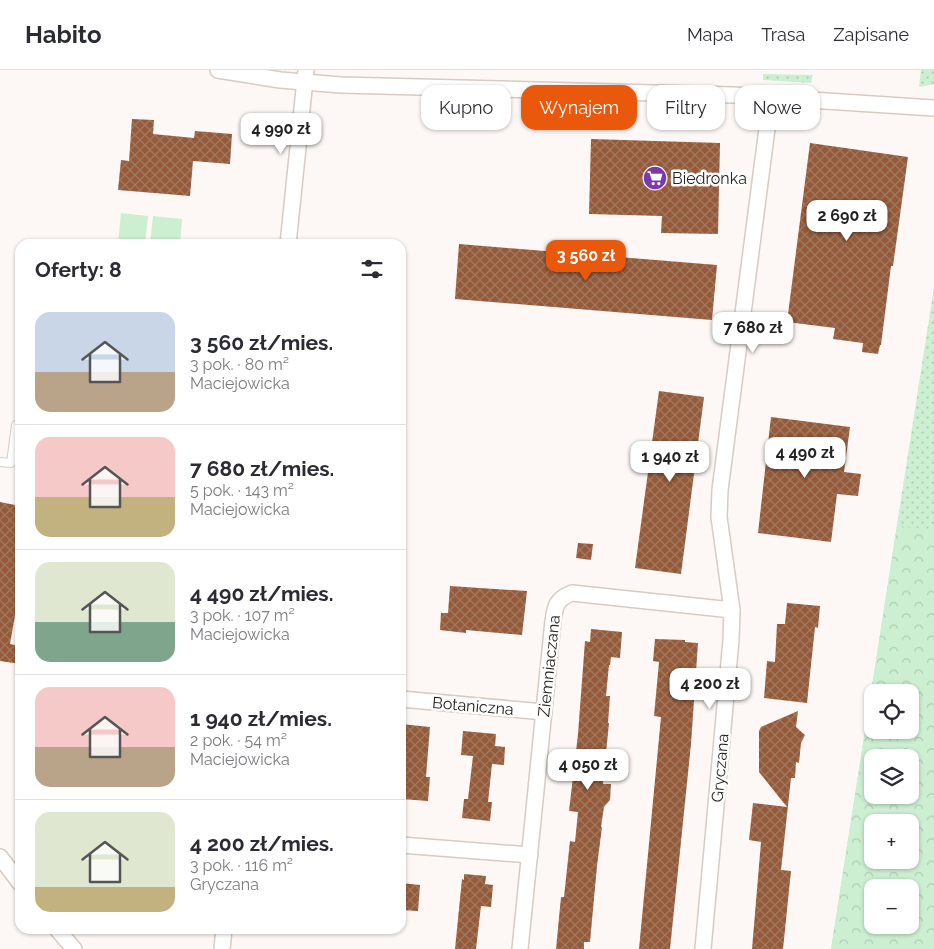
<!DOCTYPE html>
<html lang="pl">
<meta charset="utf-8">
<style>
body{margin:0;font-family:Raleway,sans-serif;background:#f2f2f3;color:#2b2b33;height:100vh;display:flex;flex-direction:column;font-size:19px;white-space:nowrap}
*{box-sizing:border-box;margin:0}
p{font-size:16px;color:#7c7c81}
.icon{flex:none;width:28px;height:28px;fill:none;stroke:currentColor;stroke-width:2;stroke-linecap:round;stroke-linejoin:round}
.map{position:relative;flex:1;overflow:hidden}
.sheet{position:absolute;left:15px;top:169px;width:391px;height:695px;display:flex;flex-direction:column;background:#fff;border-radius:15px;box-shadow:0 1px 4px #0004}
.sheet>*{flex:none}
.banner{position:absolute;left:421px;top:15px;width:438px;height:45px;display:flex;gap:10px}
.controls{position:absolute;left:864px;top:614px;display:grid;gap:10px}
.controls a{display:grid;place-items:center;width:55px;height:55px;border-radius:10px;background:#fff;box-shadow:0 1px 4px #0004;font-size:25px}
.price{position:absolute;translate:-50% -42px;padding:0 11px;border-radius:10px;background:#fff;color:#222;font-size:16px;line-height:32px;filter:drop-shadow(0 1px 2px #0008)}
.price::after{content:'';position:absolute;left:50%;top:30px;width:15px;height:11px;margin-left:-8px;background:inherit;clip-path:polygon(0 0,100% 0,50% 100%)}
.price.selected{background:#ea580c;color:#fff}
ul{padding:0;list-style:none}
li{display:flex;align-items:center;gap:15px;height:125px;padding:0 20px}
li+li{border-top:1px solid #e1e1e2}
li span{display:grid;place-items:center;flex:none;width:140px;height:100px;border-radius:15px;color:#555}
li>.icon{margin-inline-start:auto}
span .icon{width:60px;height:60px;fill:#fffc;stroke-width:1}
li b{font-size:21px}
h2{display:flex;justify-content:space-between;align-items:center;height:60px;padding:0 20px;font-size:21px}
.chip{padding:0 18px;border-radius:15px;background:#fff;box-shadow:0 1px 4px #0004;font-size:18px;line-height:45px}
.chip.selected{background:#ea580c;color:#fff}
header{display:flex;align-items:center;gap:30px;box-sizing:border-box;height:70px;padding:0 25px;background:#fff;border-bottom:1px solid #e1e1e2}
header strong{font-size:24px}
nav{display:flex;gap:28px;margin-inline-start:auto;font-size:18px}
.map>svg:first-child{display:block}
.grass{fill:url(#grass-dots);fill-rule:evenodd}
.forest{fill:url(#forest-crowns);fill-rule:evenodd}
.park{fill:#cbefd0}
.building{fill:url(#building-cross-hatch)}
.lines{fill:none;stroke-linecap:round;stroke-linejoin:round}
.lane-casing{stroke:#d7cbc3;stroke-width:10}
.street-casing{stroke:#d7cbc3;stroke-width:18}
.lane{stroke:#fff;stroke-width:8}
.street{stroke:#fff;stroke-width:15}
.labels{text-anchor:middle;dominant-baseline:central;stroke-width:5;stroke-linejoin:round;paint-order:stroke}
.poi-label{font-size:16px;fill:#27221f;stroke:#fff;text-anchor:start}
.street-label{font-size:16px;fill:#27221f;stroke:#fff}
</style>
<header>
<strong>Habito</strong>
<nav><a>Mapa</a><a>Trasa</a><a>Zapisane</a></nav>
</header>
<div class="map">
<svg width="934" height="879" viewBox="0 0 934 879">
<defs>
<pattern id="grass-dots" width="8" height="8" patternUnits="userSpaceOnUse" patternTransform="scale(1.25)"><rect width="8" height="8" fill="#cbefd0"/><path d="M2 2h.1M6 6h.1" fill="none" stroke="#aecdb2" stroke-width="1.8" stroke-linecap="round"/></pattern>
<pattern id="forest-crowns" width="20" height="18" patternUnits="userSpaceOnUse" patternTransform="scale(1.25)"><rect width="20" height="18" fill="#cbefd0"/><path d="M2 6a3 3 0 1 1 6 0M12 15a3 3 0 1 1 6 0" fill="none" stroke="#aecdb2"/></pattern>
<pattern id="building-cross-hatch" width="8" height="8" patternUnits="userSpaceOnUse" patternTransform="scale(1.25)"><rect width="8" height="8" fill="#955a39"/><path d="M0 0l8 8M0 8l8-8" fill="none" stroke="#a17860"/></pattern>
</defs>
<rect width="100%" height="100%" fill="#fdf8f5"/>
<!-- grass -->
<g class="grass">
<path d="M921,0H934V14L919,17Z"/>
<path d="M763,4L813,5L811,13L763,10Z"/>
<path d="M934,217V879H831ZM872,622H910V660H872ZM872,688H910V725H872ZM872,752H910V790H872ZM872,818H910V855H872Z"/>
</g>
<!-- forest -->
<path class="forest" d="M897,456L934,459V879H831ZM872,622H910V660H872ZM872,688H910V725H872ZM872,752H910V790H872ZM872,818H910V855H872Z"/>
<!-- park -->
<g class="park">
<path d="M121,143L148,146L145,174H118Z"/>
<path d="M153,146L182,149L180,174H150Z"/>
</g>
<!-- building -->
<g class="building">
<path d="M132,49L154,50L153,64L194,68L195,61L232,64L230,94L193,91L190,126L118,120L121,90L129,91Z"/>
<path d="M591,69L720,73L718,164L661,163L662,146L589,144Z"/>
<path d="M810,73L908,87L893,196H891L881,275H880L878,284L862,282L863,273L833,269L835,258L787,252Z"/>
<path d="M459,174L717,195L712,250L455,229Z"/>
<path d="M659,321L704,327L681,504L635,498Z"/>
<path d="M771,347L850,357L844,402L861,404L858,426L837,424L831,472L758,463Z"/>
<path d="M0,432L20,436V528H18L10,574L20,576V594L0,591Z"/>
<path d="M578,473L593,474L591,490L576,488Z"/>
<path d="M450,516L527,521L522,565L466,560V563L440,560L441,543H448Z"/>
<path d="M787,533L820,536L818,558L815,557L807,633L764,628L767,591L775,592L777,554H785Z"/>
<path d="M591,559L622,562L620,588L611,587L610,595H609L606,626H610L608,653H609L603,714H611L610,730L604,737L601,757H602L597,796L590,872H584V879H556L561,827H564L570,771L575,772L578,742L569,741L578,664L585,571L590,572Z"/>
<path d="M655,569L685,570V572L698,573L691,674L670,879H639L661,647L654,646L659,592L653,591Z"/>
<path d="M798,641L796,657L805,665L801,673L799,693L796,692L795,708H791L781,800L791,801L783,879H752L761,772L749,770L753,733L787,737L759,702V661L761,657Z"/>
<path d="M401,654L430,657L426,707H430L428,731L401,729Z"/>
<path d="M463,661L496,664L495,676L505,677L504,695L492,694L488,732H492L490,751L462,748L464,729H468L473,686L461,685Z"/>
<path d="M464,804L486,806L485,814L493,815L491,837L481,836L476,879H455L462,809L464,810Z"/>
<path d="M401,813L420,815L418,841L401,840Z"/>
</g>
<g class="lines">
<!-- lane casing -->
<g class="lane-casing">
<path id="lane" d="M0,392L11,393L16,355"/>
</g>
<!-- street casing -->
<g class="street-casing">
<g id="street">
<path d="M218,0L280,10L341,15L733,25L934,38"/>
<path d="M288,174L306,0"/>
<path d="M732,540L719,447L720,420L771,28"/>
<path d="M401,629L544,642"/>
<path d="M401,775L530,785"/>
<path d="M0,787L20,813"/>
<path d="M57,859L74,879"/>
<path d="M222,879L224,859"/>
<path d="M520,879L553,551C555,535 557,529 572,523L732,540L731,570L703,879"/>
</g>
</g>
<!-- lane -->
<use href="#lane" class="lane"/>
<!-- street -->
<use href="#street" class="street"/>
</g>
<!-- icons -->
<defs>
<g id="supermarket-disc" transform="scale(1.25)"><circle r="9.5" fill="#7d38ab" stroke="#fff"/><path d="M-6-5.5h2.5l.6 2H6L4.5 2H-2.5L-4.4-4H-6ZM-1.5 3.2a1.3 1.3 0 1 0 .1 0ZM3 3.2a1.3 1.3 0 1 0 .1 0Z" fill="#fff"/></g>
</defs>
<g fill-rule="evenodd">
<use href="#supermarket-disc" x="655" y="108"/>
</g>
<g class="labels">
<!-- poi labels -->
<g class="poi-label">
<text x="672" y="108">Biedronka</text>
</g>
<!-- street labels -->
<g class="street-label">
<text transform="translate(549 596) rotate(-84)">Ziemniaczana</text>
<text transform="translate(473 636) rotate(5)">Botaniczna</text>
<text transform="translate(720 698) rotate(-85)">Gryczana</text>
</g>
</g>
</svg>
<div class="controls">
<a><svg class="icon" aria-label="locate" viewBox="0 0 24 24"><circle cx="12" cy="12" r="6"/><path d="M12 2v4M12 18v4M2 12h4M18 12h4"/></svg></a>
<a><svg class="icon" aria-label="layers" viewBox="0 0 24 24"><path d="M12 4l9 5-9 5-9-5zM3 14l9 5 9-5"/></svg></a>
<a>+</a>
<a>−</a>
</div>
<b class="price" style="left:281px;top:85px">4 990 zł</b>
<b class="price" style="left:847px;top:172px">2 690 zł</b>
<b class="price selected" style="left:586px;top:212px">3 560 zł</b>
<b class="price" style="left:753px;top:284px">7 680 zł</b>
<b class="price" style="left:805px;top:409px">4 490 zł</b>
<b class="price" style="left:670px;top:413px">1 940 zł</b>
<b class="price" style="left:710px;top:640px">4 200 zł</b>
<b class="price" style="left:588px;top:721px">4 050 zł</b>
<div class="banner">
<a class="chip">Kupno</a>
<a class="chip selected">Wynajem</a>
<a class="chip">Filtry</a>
<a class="chip">Nowe</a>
</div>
<section class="sheet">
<h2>Oferty: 8<svg class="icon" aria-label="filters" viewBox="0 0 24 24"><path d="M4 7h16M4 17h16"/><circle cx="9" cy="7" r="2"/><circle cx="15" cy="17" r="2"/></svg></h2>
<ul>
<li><span style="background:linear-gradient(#c9d6e8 60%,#b9a48a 0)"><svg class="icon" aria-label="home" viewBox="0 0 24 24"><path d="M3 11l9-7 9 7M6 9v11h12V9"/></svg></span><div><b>3 560 zł/mies.</b><p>3 pok. · 80 m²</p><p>Maciejowicka</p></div></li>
<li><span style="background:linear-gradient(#f6c9c9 60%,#c2b280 0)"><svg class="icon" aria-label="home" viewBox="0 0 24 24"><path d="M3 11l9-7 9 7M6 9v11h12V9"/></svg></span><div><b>7 680 zł/mies.</b><p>5 pok. · 143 m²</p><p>Maciejowicka</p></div></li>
<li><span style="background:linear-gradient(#dfe7d0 60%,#7fa58c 0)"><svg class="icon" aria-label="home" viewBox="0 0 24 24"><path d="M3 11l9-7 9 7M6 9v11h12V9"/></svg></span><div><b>4 490 zł/mies.</b><p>3 pok. · 107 m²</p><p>Maciejowicka</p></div></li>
<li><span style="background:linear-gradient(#f6c9c9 60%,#b9a48a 0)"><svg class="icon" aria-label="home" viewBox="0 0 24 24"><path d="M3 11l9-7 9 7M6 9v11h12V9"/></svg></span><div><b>1 940 zł/mies.</b><p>2 pok. · 54 m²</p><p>Maciejowicka</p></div></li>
<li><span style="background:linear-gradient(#dfe7d0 75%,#c2b280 0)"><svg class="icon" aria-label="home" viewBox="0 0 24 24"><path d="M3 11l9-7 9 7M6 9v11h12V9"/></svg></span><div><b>4 200 zł/mies.</b><p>3 pok. · 116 m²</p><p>Gryczana</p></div></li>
</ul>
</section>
</div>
